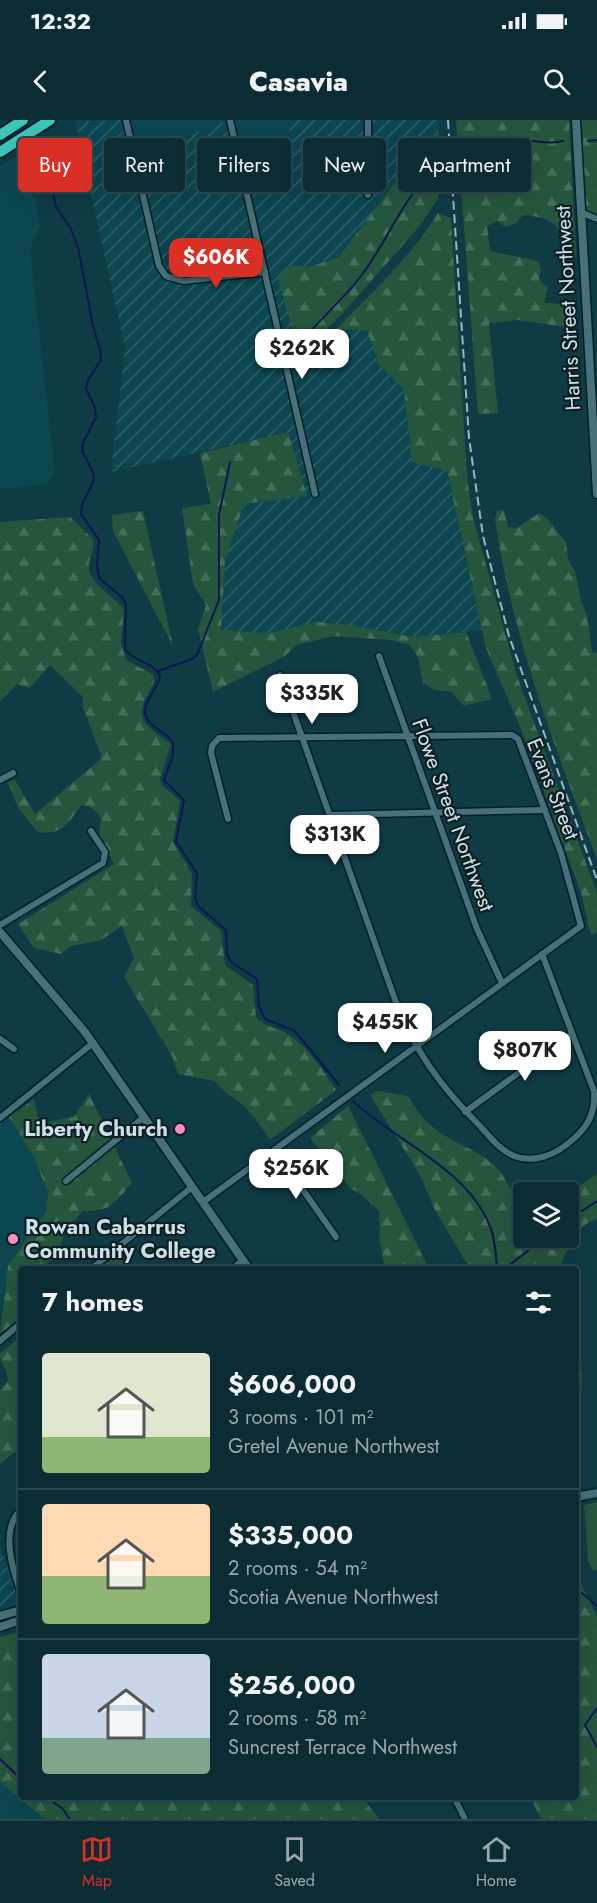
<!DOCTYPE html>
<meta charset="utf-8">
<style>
body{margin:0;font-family:Jost,sans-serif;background:#19383f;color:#f1f3f6;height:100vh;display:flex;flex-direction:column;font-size:22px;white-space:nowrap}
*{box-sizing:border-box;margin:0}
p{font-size:20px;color:#9aa7ac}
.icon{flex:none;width:33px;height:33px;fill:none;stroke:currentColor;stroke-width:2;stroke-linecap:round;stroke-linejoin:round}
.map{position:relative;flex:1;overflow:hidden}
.side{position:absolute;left:18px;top:1146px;width:561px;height:534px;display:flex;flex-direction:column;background:#0b2c33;border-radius:6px;box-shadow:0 6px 24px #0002,0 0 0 2px #2b484e}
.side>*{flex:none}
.guide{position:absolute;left:18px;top:18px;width:561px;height:54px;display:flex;gap:12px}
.fabs{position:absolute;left:513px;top:1062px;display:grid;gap:12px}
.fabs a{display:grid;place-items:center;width:66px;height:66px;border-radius:6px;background:#0b2c33;box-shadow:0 6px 24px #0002,0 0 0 2px #2b484e;font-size:30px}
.price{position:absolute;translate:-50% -51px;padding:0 14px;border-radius:12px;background:#fff;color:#222;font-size:20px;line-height:39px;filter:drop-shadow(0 2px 3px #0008)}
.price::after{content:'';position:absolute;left:50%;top:36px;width:18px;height:14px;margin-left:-9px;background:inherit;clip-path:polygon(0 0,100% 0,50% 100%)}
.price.current{background:#d93025;color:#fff}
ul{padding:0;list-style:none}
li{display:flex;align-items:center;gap:18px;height:150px;padding:0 24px}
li+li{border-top:2px solid #2b484e}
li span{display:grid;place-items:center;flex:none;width:168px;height:120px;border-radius:6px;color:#555}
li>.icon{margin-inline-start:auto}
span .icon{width:72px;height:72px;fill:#fffc;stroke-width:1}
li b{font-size:26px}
h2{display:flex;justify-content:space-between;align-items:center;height:72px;padding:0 24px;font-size:26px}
.tag{padding:0 21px;border-radius:6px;background:#0b2c33;box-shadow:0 6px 24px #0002,0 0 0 2px #2b484e;font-size:21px;line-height:54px}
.tag.current{background:#d93025;color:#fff}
.status{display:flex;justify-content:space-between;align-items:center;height:42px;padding:0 30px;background:#0b2c33;direction:ltr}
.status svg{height:16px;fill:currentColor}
header{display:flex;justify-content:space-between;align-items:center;height:78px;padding:0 24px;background:#0b2c33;font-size:27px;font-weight:800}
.tab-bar{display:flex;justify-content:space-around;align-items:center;height:84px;border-top:2px solid #2b484e;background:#0b2c33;font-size:16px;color:#9aa7ac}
.tab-bar a{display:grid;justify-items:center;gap:3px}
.tab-bar .current{color:#d93025}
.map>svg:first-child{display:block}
.built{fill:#0c4651}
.industrial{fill:url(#industrial-furrows)}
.green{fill:#25563d}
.forest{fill:url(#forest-firs)}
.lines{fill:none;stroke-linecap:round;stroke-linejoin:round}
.stream{stroke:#0e1652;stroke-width:2}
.street-casing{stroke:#012027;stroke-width:9}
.secondary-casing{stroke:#012027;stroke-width:11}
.highway-casing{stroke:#012027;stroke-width:14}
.street{stroke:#47707a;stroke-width:6}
.secondary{stroke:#47707a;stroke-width:8}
.highway{stroke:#3fc4b8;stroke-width:10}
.rail{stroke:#9bb6bd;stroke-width:2;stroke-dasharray:9 4.5;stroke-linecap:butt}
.poi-dot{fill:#fd8ec0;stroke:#0e1f23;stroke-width:2}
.labels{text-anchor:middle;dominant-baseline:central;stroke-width:4.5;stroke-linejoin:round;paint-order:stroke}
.street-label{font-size:21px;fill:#cce1e7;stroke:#0e1f23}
.poi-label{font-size:21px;font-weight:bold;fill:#cce1e7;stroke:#0e1f23;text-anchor:end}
</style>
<div class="status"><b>12:32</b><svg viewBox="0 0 49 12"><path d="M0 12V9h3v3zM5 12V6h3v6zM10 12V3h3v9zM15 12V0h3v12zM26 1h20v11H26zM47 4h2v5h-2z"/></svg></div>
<header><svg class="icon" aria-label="back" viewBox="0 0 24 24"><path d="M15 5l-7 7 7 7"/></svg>Casavia<svg class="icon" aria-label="search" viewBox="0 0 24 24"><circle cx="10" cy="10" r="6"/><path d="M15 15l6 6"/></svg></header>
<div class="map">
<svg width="597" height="1699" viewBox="0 0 597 1699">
<defs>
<pattern id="industrial-furrows" width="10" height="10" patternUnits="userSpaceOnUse" patternTransform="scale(1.5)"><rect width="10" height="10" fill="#0c4651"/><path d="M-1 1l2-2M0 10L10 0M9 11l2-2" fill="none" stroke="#2e606a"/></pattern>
<pattern id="forest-firs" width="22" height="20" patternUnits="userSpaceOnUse" patternTransform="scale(1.5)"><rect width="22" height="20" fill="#25563d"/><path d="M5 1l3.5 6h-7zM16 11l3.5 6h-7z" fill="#436e59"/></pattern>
</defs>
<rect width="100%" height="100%" fill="#0f3b44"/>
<!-- built -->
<g class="built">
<path d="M131,0H288L294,48L247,53L235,2L213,4L177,23L137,34Z"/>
<path d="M22,33L30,40L40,106L30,129L55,352L46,365L0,369V47Z"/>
<path d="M9,997L33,1036L48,1072L46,1092L5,1167L0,1198V1004Z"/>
<path d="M0,1662L41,1694L45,1699H0Z"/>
</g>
<!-- industrial -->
<g class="industrial">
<path d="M131,0L138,34L177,23L213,4L236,1L247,53L294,48L288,0H439V11L422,35L397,60L339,137L312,146H288L296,221L312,223L335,210H367L378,243L404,270L412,342L447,351L482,510L413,517L350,505L316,502L270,513L221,510L225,441L244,384L306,376L288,312L111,352L125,228L75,1Z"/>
<path d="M0,1427L21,1482L0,1491Z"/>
</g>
<!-- green -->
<path class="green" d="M597,1382V1450L593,1451L588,1441L584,1385Z"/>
<!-- forest -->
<g class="forest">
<path d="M456,0H569L576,137L566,136C563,105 554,98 523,95L516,103L506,107L497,101L487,106L490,131L538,141L541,149L539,160L548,167L544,183L572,184L578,196L572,197L567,207L517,200L489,203L498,293L478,294Z"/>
<path d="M580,0H597V94L584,89Z"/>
<path d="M439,11L438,79L418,108L341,195L312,223L296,221L278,159L288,146H312L339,137L397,60L422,35Z"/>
<path d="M438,93L451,98L467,357L473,398L517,556L597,773V812L591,815L581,773L521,609L486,528L447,351L412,342L404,270L378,243L367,210H335C371,173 411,137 438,93Z"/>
<path d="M288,312L307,376L244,384L225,441L221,510L270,513L316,502L350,505L413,517L466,512L492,579L464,586L452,572L435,570L423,563L418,537L410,525L391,520L333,516L296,525L285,536L213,572L198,509L206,485L193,464L182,388L211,384L200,333Z"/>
<path d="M504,390L508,407L517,408L539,393L547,398L566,422L568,439L575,452L581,481L587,495L592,532L597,533V739C556,630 511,514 495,398L497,391Z"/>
<path d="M143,391L173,526L113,411L112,395Z"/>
<path d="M70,397L93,419C95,429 91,434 89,443C87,464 113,475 124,489L121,523L126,540L154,555C155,562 153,566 149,572C132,602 149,607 171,624L160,659L162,665L180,681L173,722L192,754L191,786L221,811L225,845L253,865L256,897C265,908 278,907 289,915C310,929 322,949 336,970L270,1020C262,1007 254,996 243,985C232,975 224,974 215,961L178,954L172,936L124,857L134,838L122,806L101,820L71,826L61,834L34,828L18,804L114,744L99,715L101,697L90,687L81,685C69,703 61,716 38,712L18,688L8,662L15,660L35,694L100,640L101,635L83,587V577L50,545L30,568L17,564L0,581V402Z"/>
<path d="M378,971L408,976C414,984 419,996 427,1002C460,1033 499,1028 514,1080L523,1084L524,1118H568L569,1073L597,1054V1099C577,1104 565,1132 560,1149H470L435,1090L420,1055L370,975Z"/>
<path d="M89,974L132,1063C113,1084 112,1091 83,1091L66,1110L58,1133L41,1149H21V1197L0,1214L8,1146L46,1092L48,1072L33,1036L9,997L34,979L39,1003L74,997Z"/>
<path d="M348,986L429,1149H385L380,1123L379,1091L361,1074L351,1069L310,1018Z"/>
<path d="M117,1134L130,1149H100Z"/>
<path d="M21,1216V1331L13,1333L0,1344V1270L8,1261C8,1249 0,1244 0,1234Z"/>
<path d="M576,1224L581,1242L582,1266L576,1264Z"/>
<path d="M576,1453L597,1497V1699H541L530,1677H576Z"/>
<path d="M21,1511V1677H362L379,1699H45L0,1662V1517Z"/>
</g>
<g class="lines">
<!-- stream -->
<g class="stream">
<path d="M588,21L597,20"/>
<path d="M36,31L49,55L56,87L70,107L78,127L93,206L100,230L101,240L88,260L86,268L95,288L96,297L83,323L82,331L93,352L94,360L82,385L81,394L99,420L97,446L99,458L123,478L126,485L125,529C133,542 154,542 160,556C159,569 137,586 148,600C154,609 166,613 173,622V635L164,660L184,680L176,722L197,753L195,778L198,786L226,810L227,834L231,842L257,859L259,886L265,899L295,911L339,965"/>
<path d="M467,33C475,28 482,21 492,19C516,13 539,27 563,21"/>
<path d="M304,218C323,197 344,178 361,156C389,120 402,75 439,47"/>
<path d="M158,551L192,539L197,535L219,480V395L230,342"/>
<path d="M353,981C394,1020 467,1049 489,1104C495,1117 496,1135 497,1149"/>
<path d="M568,1100L597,1081"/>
<path d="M504,1149L545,1118"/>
<path d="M576,1468L597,1486"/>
<path d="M597,1588L585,1605L597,1627"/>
<path d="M0,1639L21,1659"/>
<path d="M45,1677L62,1688L70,1699"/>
</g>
<!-- street casing -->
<g class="street-casing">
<g id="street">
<path d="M126,0L159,146L166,156L184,161L265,152"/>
<path d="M230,0L315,374"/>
<path d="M368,0V75"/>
<path d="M580,92L597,99"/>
<path d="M379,536L477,809L502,863"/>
<path d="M280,555L394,877C414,930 440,966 480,1006C490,1017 500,1030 514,1036C532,1043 552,1036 566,1025C585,1011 596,996 594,971L542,834"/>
<path d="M0,660L13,653"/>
<path d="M330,695L545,690"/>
<path d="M0,805L103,743L105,732L91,711"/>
<path d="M0,919L14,929"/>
<path d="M465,992L572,914"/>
<path d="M0,998L93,923"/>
<path d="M275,1030L336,1117"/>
<path d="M66,1061L144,997"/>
<path d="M203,1082L581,806L561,733L518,619L512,615L219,618L212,626L211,633L228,699"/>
<path d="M91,1149L192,1067"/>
<path d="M232,1149L243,1140"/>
<path d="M0,1221L21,1203"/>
<path d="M21,1390C0,1409 12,1448 21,1473"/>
<path d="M454,1677L465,1699"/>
</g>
</g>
<!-- secondary casing -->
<g class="secondary-casing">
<g id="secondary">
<path d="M576,0L597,374"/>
<path d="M0,812L85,912L249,1149"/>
<path d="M576,1377L597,1373"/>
<path d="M0,1496L21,1490"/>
<path d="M0,1507L21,1500"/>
</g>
</g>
<!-- highway casing -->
<g class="highway-casing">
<g id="highway">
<path d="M0,15L23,0"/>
<path d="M0,32L50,0"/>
</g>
</g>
<!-- street -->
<use href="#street" class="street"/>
<!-- secondary -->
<use href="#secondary" class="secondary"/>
<!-- highway -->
<use href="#highway" class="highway"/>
<!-- rail -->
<path class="rail" d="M448,0L469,318L483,416L509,516L597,760"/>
</g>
<!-- markers -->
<g class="poi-dot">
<circle cx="180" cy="1009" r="6"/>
<circle cx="13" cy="1119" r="6"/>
</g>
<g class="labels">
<!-- street labels -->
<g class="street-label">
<text transform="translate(568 188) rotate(-93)">Harris Street Northwest</text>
<text transform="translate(553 669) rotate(68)">Evans Street</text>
<text transform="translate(453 695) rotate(70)">Flowe Street Northwest</text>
</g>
<!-- poi labels -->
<g class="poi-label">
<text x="168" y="1009">Liberty Church</text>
<text x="25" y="1107" text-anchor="start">Rowan Cabarrus<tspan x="25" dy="24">Community College</tspan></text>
</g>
</g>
</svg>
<div class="fabs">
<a><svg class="icon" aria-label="layers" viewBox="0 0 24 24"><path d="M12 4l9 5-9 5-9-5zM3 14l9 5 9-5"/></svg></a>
</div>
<b class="price current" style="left:216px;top:169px">$606K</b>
<b class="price" style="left:302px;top:260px">$262K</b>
<b class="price" style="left:312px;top:605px">$335K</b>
<b class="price" style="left:335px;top:746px">$313K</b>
<b class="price" style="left:385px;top:934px">$455K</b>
<b class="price" style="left:525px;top:962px">$807K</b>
<b class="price" style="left:296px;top:1080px">$256K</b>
<div class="guide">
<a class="tag current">Buy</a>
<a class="tag">Rent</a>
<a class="tag">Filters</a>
<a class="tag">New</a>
<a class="tag">Apartment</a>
</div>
<section class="side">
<h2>7 homes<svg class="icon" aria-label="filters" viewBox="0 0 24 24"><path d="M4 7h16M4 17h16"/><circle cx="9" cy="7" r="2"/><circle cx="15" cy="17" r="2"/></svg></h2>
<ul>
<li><span style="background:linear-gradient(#dfe7d0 70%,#8fb573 0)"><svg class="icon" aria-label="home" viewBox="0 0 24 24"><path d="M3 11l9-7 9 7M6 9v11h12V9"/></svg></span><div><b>$606,000</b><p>3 rooms · 101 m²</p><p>Gretel Avenue Northwest</p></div></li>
<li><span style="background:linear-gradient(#ffd9b3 60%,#8fb573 0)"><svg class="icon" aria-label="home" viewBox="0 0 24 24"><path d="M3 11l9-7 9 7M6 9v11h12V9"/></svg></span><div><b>$335,000</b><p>2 rooms · 54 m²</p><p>Scotia Avenue Northwest</p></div></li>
<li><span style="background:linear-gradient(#c9d6e8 70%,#7fa58c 0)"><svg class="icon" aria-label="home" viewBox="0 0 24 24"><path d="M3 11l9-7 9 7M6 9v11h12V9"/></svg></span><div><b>$256,000</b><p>2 rooms · 58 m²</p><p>Suncrest Terrace Northwest</p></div></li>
</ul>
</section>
</div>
<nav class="tab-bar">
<a class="current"><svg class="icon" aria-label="map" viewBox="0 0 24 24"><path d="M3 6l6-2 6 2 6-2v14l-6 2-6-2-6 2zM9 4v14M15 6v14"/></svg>Map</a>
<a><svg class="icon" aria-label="saved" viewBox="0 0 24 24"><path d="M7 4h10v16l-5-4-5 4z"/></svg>Saved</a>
<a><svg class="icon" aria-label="home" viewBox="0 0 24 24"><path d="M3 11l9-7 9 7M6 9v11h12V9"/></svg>Home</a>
</nav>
